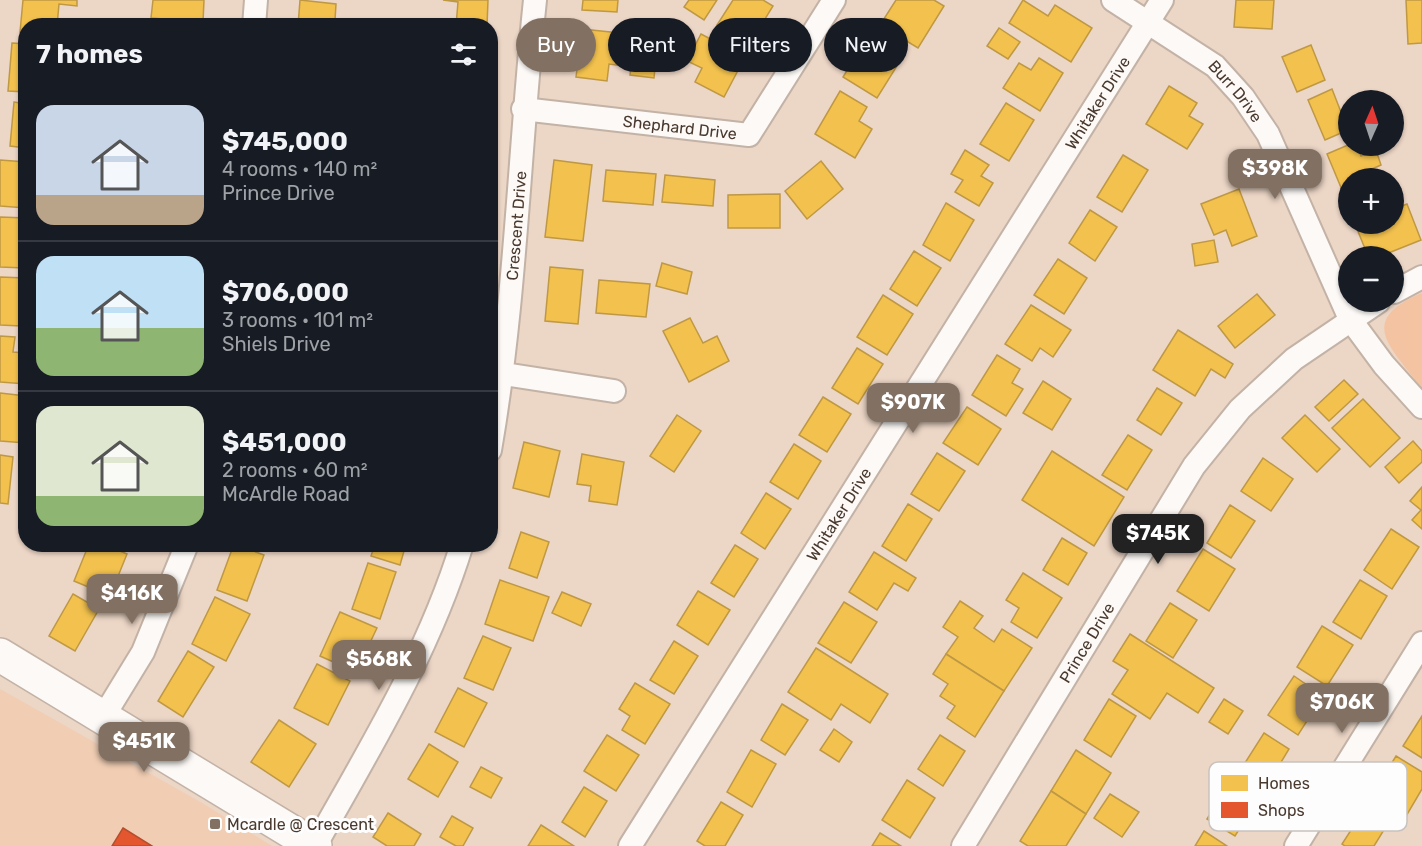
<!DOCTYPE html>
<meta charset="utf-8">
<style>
body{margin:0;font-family:Rubik,sans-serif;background:#20242c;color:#f1f3f6;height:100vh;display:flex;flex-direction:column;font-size:22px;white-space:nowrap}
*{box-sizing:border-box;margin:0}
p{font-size:20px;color:#9ea1a6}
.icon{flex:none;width:33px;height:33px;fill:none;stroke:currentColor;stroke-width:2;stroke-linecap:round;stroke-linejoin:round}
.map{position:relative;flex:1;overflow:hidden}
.side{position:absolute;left:18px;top:18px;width:480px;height:534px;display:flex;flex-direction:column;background:#171b24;border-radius:24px;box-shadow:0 2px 4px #0004}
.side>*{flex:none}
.top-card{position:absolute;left:516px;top:18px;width:570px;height:54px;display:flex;gap:12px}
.needle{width:39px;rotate:3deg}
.fabs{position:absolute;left:1338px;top:90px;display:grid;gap:12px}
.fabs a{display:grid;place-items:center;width:66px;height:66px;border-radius:50%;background:#171b24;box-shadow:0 2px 4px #0004;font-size:30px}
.price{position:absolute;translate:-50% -51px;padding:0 14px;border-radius:12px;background:#827063;color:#fff;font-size:20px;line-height:39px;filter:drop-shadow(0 2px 3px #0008)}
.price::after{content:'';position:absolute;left:50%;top:36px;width:18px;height:14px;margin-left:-9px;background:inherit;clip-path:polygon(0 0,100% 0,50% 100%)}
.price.current{background:#222;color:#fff}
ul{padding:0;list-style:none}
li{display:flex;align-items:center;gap:18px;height:150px;padding:0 18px}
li+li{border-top:2px solid #363941}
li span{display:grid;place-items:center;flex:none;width:168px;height:120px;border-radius:18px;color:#555}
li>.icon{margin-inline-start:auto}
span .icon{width:72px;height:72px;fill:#fffc;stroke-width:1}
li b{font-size:26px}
h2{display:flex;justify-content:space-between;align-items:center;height:72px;padding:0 18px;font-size:26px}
.chip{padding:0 21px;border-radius:27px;background:#171b24;box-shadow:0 2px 4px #0004;font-size:21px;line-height:54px}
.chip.current{background:#827063;color:#fff}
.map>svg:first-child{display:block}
.built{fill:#f0cdb3}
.green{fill:#f4c4a2}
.homes{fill:#f2c14e;stroke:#bf9844;stroke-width:1.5}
.shops{fill:#e4572e;stroke:#b64e2e;stroke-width:1.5}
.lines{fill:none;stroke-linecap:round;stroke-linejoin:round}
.minor-casing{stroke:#c3b2a6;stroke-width:26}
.secondary-casing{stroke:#c3b2a6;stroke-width:36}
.minor{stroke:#fcf9f6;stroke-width:22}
.secondary{stroke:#fcf9f6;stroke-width:33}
.poi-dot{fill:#827063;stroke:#fdfdfd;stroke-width:2}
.labels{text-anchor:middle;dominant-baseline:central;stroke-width:6;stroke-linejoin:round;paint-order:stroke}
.street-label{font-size:16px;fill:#49392e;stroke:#fdfdfd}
.poi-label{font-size:16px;fill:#49392e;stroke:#fdfdfd;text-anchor:start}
.key{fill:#fdfdfd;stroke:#c7c2bf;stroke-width:1.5}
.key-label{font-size:16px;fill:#49392e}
</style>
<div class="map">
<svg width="1422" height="846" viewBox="0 0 1422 846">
<rect width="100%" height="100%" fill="#ecd6c6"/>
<!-- built -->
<path class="built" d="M0,689L202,803L272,846H0Z"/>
<!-- green -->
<path class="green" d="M1422,293V389C1392,347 1355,321 1422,293Z"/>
<!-- homes -->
<g class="homes">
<path d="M23,0H77V6L59,4L57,26H26V33L20,32Z"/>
<path d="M153,0H204L203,22L151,18Z"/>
<path d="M300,0L336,4L335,20H345L344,26H298Z"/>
<path d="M443,0H488L487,26H456L458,2Z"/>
<path d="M583,0H618L617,12L582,10Z"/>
<path d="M689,0H717L704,20L684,7Z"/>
<path d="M733,0H763L773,6L757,32L741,22L734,35L717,25Z"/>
<path d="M896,0H934L944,6L918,48L880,25Z"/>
<path d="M1023,0L1048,16L1055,5L1092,28L1071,62L1009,23Z"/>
<path d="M1236,0H1274L1272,29L1234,27Z"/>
<path d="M1406,0H1422V43L1408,44Z"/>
<path d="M111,21L136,23V26H110Z"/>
<path d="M999,28L1020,42L1008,59L987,46Z"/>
<path d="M582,29L658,37L654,78L630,75L631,67L609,64L607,81L576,77Z"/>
<path d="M871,32L905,53L877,98L843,77Z"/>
<path d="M701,34L745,57L724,97L695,82L702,68L687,61Z"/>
<path d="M12,43L26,44V92L8,91Z"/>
<path d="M1311,45L1325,80L1297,92L1282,57Z"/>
<path d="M1039,58L1063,73L1040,111L1003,88L1019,63L1031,70Z"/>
<path d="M1169,86L1197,103L1189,116L1203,124L1187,149L1146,124Z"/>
<path d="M1332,89L1348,130L1325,140L1308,100Z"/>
<path d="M840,91L867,107L859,121L872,129L855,158L815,134Z"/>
<path d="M14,102L26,104V148L10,146Z"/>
<path d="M1006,103L1034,120L1009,161L980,144Z"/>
<path d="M1348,145L1357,146L1361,156L1376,150L1381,165L1367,171L1371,178H1348V196L1345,197L1327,154Z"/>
<path d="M965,150L989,165L981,176L993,183L979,206L955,192L963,180L951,174Z"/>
<path d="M1123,155L1148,170L1122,212L1097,197Z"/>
<path d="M0,160L26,162V208L0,206Z"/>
<path d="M554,160L592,165L583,241L545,237Z"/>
<path d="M821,161L843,189L807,219L785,191Z"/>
<path d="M606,170L656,174L653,205L603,201Z"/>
<path d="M665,175L715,180L713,206L662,202Z"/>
<path d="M1239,189L1257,236L1232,246L1226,230L1214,235L1201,204Z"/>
<path d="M780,194V228H728V195Z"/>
<path d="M946,203L974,220L950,261L923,245Z"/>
<path d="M1407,204L1421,240L1381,256H1368L1355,224H1394V209Z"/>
<path d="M1090,210L1117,227L1095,261L1069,243Z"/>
<path d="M0,217L26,218L24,268L0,267Z"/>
<path d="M1214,240L1218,262L1195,266L1192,244Z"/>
<path d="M914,251L941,268L917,306L890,289Z"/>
<path d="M1058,259L1087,278L1064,314L1034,295Z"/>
<path d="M662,263L692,272L687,294L656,286Z"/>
<path d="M550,267L583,270L578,324L545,321Z"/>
<path d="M0,277L25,278L21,326L0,325Z"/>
<path d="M599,280L650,284L646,317L596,313Z"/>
<path d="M1257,294L1275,315L1235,348L1218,326Z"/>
<path d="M883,295L913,314L887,355L857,337Z"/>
<path d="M1031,305L1071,330L1053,357L1040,348L1032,361L1005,344Z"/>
<path d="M690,318L703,343L717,336L729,361L689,382L663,331Z"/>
<path d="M1178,330L1233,364L1225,378L1211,369L1195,396L1153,370Z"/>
<path d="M0,336L15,337L13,352L26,353V384L0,382Z"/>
<path d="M857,348L883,364L858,404L832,388Z"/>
<path d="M997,355L1020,369L1012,383L1023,389L1006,416L972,395Z"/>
<path d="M1344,380L1358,394L1329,421L1315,407Z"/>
<path d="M1043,381L1071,399L1052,430L1023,413Z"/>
<path d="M1157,388L1182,403L1161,435L1137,420Z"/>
<path d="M0,393L26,396V443L0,441Z"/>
<path d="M823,397L851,414L827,452L799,435Z"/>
<path d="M1363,399L1400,438L1370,467L1332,428Z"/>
<path d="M967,407L1001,429L978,465L943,443Z"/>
<path d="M677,415L701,431L674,472L650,456Z"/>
<path d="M1305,415L1340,449L1317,472L1282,438Z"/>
<path d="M1128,435L1152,450L1127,490L1102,475Z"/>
<path d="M1413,441L1422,451V462L1399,483L1385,467Z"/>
<path d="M524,442L560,451L549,497L513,488Z"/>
<path d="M794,444L821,461L798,499L770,482Z"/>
<path d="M1052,451L1124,497L1094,546L1022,500Z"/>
<path d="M937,453L965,471L939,511L911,494Z"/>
<path d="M582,454L624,462L617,505L589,501L591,486L577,484Z"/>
<path d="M0,455L13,457L8,504L0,503Z"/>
<path d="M1263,458L1293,479L1271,511L1241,491Z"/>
<path d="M1422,487V529L1412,520L1421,510L1410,501Z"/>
<path d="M766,493L791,509L765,549L741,533Z"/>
<path d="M908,504L932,519L906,561L882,546Z"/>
<path d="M1230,505L1255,521L1231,558L1207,543Z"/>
<path d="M1391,529L1419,547L1392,589L1364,570Z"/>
<path d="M521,532L549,542L537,578L509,568Z"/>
<path d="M1062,538L1087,553L1068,585L1043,570Z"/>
<path d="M89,544H103L127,554L110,596L74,581Z"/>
<path d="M234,544L264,555L247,601L217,590Z"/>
<path d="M375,544H406L400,565L371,556Z"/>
<path d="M735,545L758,559L734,597L711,583Z"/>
<path d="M1203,549L1235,569L1209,611L1177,591Z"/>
<path d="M874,552L916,578L908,591L894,583L877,610L849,592Z"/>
<path d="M368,563L396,572L380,619L352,609Z"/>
<path d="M1023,573L1062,598L1037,638L1011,622L1019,608L1006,600Z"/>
<path d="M500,580L549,597L533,641L485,624Z"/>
<path d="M1360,580L1387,596L1361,639L1333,622Z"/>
<path d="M698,591L730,610L708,645L677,625Z"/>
<path d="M562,592L591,604L581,626L552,613Z"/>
<path d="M73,594L99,609L75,651L49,636Z"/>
<path d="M215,597L250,614L226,661L192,644Z"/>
<path d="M960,601L983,616L974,628L994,642L1002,629L1032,648L1004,691L946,654L958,637L943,627Z"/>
<path d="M844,602L877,622L851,663L818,643Z"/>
<path d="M1170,603L1197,620L1173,658L1146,641Z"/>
<path d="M340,612L377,628L356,672L320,656Z"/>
<path d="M1322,626L1353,645L1327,686L1297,667Z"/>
<path d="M1130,634L1214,688L1198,713L1167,693L1150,719L1112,694L1128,670L1113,661Z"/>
<path d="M483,636L511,648L493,690L464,678Z"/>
<path d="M674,641L698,656L674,694L650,680Z"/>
<path d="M816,648L888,694L870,723L841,704L831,720L788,692Z"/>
<path d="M188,651L214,667L183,717L158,701Z"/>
<path d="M946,654L1004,691L975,737L947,718L955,706L940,696L948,684L933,674Z"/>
<path d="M317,664L350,681L328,725L294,708Z"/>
<path d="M1294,676L1323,696L1298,735L1268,715Z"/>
<path d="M635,683L670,704L645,744L622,730L630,716L619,709Z"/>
<path d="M458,688L487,703L464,747L435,732Z"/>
<path d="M1109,699L1136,716L1111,757L1084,740Z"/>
<path d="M1224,699L1243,711L1228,734L1209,722Z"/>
<path d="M782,704L808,720L785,755L761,740Z"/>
<path d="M1422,716V758L1403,746Z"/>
<path d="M279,720L316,744L289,787L251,762Z"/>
<path d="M834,729L852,742L839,762L820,750Z"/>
<path d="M1264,733L1289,749L1269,782L1243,766Z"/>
<path d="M607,735L639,755L616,791L584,771Z"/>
<path d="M940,735L965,751L943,786L918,769Z"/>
<path d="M429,744L458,762L438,797L408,779Z"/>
<path d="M751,750L776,764L752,807L727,792Z"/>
<path d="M1076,750L1111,773L1086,814L1051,791Z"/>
<path d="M1396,756L1422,772V789L1405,818L1371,797Z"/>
<path d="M481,767L502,778L491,798L470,787Z"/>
<path d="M1233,777L1261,795L1235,836L1207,819Z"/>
<path d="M907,780L935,798L910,838L882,820Z"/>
<path d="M584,787L607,801L585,837L562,822Z"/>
<path d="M1051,791L1086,814L1066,846H1028L1020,841Z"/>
<path d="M1110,794L1139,812L1122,837L1094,818Z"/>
<path d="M721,802L743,815L725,846H705L697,841Z"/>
<path d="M1364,810L1387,825L1374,846H1345L1342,844Z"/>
<path d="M388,813L421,834L414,846H387L373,837Z"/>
<path d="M452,816L473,828L463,846H456L440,837Z"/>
<path d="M541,825L574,846H528Z"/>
<path d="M1204,831L1227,846H1195Z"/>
<path d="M880,833L901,846H872Z"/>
</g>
<!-- shops -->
<path class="shops" d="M123,828L152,846H112Z"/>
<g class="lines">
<!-- minor casing -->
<g class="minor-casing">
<g id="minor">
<path id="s1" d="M1113,0L1215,66L1243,97L1268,134L1350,319L1384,365L1422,407"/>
<path d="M254,26L256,0"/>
<path id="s2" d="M523,109L749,135L834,0"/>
<path d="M1394,292L1422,277"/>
<path d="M504,374L614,391"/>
<path id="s3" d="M490,450C516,301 519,150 535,0"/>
<path d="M102,719L143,652L187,544"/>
<path d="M315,846C370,748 429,652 462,544"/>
<path id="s4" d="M630,846L1162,0"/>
<path id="s5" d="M963,846L1194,466L1240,409L1294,359L1378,302"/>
<path d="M1296,846L1422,643"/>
</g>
</g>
<!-- secondary casing -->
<g class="secondary-casing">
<path id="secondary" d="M0,655L315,846"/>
</g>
<!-- minor -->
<use href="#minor" class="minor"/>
<!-- secondary -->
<use href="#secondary" class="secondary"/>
</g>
<!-- markers -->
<rect class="poi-dot" x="209" y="818" width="12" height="12" rx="3"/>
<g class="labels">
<!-- street labels -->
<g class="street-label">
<text stroke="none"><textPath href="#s1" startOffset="154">Burr Drive</textPath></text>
<text stroke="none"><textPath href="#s4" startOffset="878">Whitaker Drive</textPath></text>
<text stroke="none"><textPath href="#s2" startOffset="158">Shephard Drive</textPath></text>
<text stroke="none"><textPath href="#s3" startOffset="226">Crescent Drive</textPath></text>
<text stroke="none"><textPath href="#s4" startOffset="392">Whitaker Drive</textPath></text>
<text stroke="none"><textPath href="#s5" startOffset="238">Prince Drive</textPath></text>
</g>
<!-- poi labels -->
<g class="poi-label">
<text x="227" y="824">Mcardle @ Crescent</text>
</g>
</g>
<!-- legend -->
<rect x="1209" y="762" width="198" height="69" rx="9" class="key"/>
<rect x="1221" y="775" width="27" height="16" fill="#f2c14e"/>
<rect x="1221" y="802" width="27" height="16" fill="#e4572e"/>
<g class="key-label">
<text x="1258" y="789">Homes</text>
<text x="1258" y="816">Shops</text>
</g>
</svg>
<div class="fabs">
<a><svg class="needle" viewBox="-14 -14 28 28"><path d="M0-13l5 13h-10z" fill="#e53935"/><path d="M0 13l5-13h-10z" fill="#9ea1a6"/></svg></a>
<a>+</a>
<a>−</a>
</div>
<b class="price" style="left:1275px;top:200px">$398K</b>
<b class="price" style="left:913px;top:434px">$907K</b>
<b class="price current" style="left:1158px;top:565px">$745K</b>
<b class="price" style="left:132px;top:625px">$416K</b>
<b class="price" style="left:379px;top:691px">$568K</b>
<b class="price" style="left:1342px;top:734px">$706K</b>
<b class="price" style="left:144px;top:773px">$451K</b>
<div class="top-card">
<a class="chip current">Buy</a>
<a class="chip">Rent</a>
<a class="chip">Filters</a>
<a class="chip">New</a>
</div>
<section class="side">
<h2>7 homes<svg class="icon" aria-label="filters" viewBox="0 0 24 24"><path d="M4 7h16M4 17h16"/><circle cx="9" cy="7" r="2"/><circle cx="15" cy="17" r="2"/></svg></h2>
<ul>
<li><span style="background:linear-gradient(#c9d6e8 75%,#b9a48a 0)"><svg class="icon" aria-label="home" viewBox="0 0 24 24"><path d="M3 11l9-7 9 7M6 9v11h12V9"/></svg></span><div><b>$745,000</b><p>4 rooms · 140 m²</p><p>Prince Drive</p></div></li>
<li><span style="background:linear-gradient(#bfe0f5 60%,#8fb573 0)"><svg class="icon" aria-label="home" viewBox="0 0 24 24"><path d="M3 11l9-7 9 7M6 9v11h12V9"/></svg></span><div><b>$706,000</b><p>3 rooms · 101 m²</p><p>Shiels Drive</p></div></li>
<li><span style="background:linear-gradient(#dfe7d0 75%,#8fb573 0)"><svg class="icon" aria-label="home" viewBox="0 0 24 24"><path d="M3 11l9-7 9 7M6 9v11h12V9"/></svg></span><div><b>$451,000</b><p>2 rooms · 60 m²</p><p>McArdle Road</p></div></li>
</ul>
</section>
</div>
